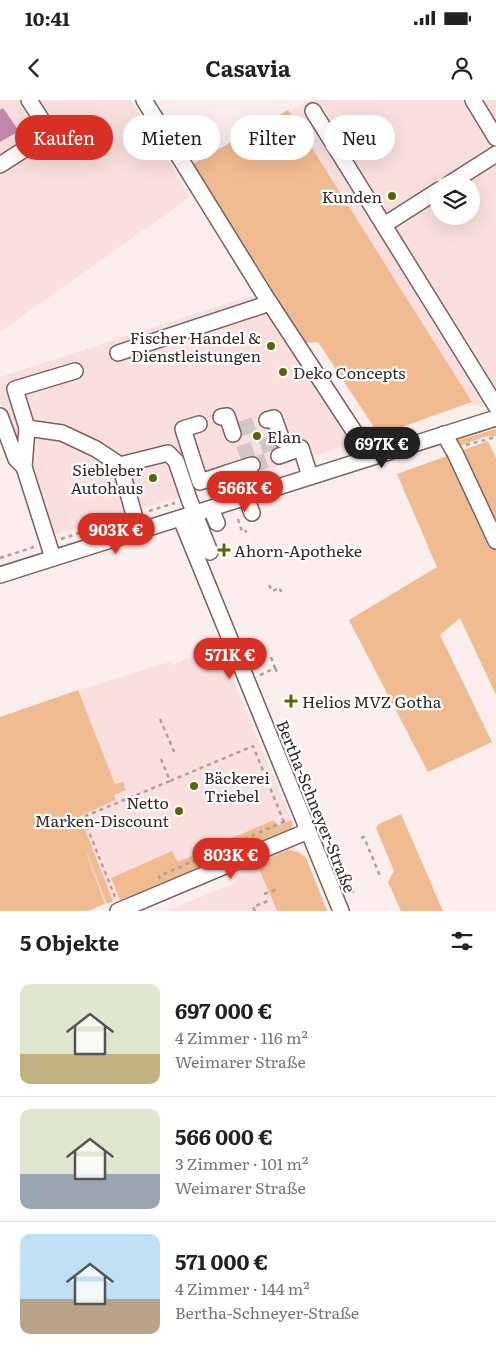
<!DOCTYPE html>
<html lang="de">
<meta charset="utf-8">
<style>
body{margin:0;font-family:Literata,serif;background:#f6f6f6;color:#222;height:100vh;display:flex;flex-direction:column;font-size:19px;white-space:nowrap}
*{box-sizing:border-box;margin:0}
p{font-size:16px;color:#767676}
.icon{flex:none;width:28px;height:28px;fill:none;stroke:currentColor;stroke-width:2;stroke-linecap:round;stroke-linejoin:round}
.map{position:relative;height:811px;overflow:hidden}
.sheet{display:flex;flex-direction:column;background:#fff;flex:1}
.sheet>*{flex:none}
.guide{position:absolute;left:15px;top:15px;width:466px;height:45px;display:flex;gap:10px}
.fabs{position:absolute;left:430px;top:75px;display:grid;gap:10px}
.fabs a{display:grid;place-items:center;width:50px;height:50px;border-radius:50%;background:#fff;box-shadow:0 5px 20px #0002;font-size:25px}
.price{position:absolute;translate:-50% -42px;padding:0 11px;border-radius:18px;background:#d93025;color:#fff;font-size:16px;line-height:32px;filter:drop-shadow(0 1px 2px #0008)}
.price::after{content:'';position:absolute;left:50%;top:30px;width:15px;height:11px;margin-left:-8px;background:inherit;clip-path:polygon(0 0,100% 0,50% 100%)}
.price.current{background:#222;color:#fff}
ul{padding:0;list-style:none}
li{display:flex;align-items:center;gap:15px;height:125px;padding:0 20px}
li+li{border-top:1px solid #e0e0e0}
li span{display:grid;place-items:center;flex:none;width:140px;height:100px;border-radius:10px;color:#555}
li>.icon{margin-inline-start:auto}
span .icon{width:60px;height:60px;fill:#fffc;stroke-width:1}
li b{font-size:21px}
h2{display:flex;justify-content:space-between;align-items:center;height:60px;padding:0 20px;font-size:21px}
.chip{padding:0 18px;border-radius:22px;background:#fff;box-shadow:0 5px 20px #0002;font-size:18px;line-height:45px}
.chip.current{background:#d93025;color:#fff}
.status{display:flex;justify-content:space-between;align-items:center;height:35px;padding:0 25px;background:#fff;direction:ltr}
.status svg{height:14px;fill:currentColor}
header{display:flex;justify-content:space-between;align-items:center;height:65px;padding:0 20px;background:#fff;font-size:22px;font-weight:700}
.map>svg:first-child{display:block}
.built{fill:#f9e0df;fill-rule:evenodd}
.green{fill:#f1bb91}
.water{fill:#c488aa}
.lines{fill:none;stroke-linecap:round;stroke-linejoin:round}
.minor-tunnel{stroke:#d3c6c6;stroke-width:15;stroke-dasharray:15 8;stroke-linecap:butt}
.minor-casing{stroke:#7c605f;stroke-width:18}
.path{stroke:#ac9f9f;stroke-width:2.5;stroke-dasharray:4 4;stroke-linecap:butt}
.minor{stroke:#fff;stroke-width:15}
.poi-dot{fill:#5a6403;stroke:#fff;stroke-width:2}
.labels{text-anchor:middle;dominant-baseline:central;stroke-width:4.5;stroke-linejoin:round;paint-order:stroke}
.poi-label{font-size:16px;fill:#342828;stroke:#fff;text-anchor:start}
.street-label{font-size:16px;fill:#342828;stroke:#fff}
</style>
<div class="status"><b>10:41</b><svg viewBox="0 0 49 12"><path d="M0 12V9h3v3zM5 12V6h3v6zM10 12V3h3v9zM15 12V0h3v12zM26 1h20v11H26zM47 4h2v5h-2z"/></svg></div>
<header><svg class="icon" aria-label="back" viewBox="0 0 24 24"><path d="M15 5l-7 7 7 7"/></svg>Casavia<svg class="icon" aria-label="person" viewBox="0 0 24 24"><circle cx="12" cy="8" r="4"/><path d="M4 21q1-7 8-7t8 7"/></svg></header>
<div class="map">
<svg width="496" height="811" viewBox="0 0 496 811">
<rect width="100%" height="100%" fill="#fbeeed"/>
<!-- built -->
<g class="built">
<path d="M0,0H131L190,97L0,232Z"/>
<path d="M311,0H496V299L474,306L289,12ZM439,84H471V116H439Z"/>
<path d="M253,195L348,339L349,345L54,435L29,354L17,357L0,300V277Z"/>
<path d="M219,546L293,724L292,728L168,784L167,782L120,800L105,804L68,703L115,684L78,590L170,562L172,565Z"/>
<path d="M288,747H292L302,752L305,755L328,811H167L237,782L232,770Z"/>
</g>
<!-- green -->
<g class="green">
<path d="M288,10L472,302L379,335L318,242L304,243L189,66Z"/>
<path d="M496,329V336L484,337L457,347L455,341Z"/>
<path d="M488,341L496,358V595L460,518L440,535L492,642L428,672L349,520L437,467L397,374Z"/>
<path d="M78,590L115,684L123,682L126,690L114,695L116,700L80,716L113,801L107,804L81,738L105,804L88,811H0V617Z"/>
<path d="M401,714L443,811H401L388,782L394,771L376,728L379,724Z"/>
<path d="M274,720L278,726L291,720C294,726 292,728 288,733L168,784L167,782L120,800L111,778L172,751L178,762L199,753L201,751Z"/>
<path d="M287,750L298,752L306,758L327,811H277L257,764Z"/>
</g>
<!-- water -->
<path class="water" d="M3,8L19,31L0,42V10Z"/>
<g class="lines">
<!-- minor-tunnel -->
<g class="minor-tunnel">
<path d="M240,329L267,320"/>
<path d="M239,354L274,342"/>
<path d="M252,365L279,356"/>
</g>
<!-- minor casing -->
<g class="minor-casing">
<g id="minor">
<path d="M144,0L264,194L365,348L368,358"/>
<path d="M473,0L496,38"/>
<path d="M313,11L496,306"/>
<path d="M0,65L50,33L29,0"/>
<path d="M449,84L496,54"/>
<path d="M384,125L439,90"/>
<path d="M118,253L270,203"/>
<path d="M0,316L16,359L24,367"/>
<path d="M221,317L227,316L233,334"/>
<path d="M267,320L274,318L282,340"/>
<path d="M199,324L183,329L200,382L227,373"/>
<path d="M27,328L62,333L96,349L123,367"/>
<path d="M444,334L455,353L496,441"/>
<path d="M279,356L301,348L310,376"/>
<path d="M246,397L252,413"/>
<path d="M236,400L227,373L252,365"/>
<path d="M211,409L217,423"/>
<path d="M181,419L341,811"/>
<path d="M139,432L122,372L124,364L168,353L176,361L189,399L210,452"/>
<path d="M53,458L24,367L27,328L15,289L75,271"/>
<path d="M0,475C166,424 330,369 496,318"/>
<path d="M118,811L308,731"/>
</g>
</g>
<!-- path -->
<g class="path">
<path d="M466,345L496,337"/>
<path d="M149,411L175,403"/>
<path d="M238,419L242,432L247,431"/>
<path d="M61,439L122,419"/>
<path d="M0,458L34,447"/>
<path d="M269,485L272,491L280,488L281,492"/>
<path d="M275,568L278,574"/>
<path d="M260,575L275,568L270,555"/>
<path d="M160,619L175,654"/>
<path d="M161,659L170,681L253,646L284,722"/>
<path d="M361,738L364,737L380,776"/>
<path d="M336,752L355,796"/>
<path d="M160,779L159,776L288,720"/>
<path d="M264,794L278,789"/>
<path d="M115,797L83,717L170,681L171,683"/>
<path d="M255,811L253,807L268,801"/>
</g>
<!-- minor -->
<use href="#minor" class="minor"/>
</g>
<!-- markers -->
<g class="poi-dot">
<circle cx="392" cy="96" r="5"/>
<circle cx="271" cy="246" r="5"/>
<circle cx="283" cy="272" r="5"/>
<circle cx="257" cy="336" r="5"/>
<circle cx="153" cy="378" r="5"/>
<path d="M221.5 442.5h5v5h5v5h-5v5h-5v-5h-5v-5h5z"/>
<path d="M288.5 593.5h5v5h5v5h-5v5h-5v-5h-5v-5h5z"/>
<circle cx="194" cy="686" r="5"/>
<circle cx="179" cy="711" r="5"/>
</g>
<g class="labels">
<!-- poi labels -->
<g class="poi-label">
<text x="382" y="96" text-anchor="end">Kunden</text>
<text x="261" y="237" text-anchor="end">Fischer Handel &amp;<tspan x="261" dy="18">Dienstleistungen</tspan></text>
<text x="293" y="272">Deko Concepts</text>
<text x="267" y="336">Elan</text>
<text x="143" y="369" text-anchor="end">Siebleber<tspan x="143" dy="18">Autohaus</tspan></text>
<text x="234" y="450">Ahorn-Apotheke</text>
<text x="302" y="601">Helios MVZ Gotha</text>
<text x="204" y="677">Bäckerei<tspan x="204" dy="18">Triebel</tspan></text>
<text x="169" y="702" text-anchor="end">Netto<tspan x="169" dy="18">Marken-Discount</tspan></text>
</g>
<!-- street labels -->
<g class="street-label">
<text transform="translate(317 706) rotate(68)">Bertha-Schneyer-Straße</text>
</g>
</g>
</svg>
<div class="fabs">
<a><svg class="icon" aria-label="layers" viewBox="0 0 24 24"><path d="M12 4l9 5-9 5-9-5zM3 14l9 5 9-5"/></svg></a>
</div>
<b class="price current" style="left:382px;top:369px">697K €</b>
<b class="price" style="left:245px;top:413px">566K €</b>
<b class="price" style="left:116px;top:455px">903K €</b>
<b class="price" style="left:230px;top:580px">571K €</b>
<b class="price" style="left:231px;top:780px">803K €</b>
<div class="guide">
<a class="chip current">Kaufen</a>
<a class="chip">Mieten</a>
<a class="chip">Filter</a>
<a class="chip">Neu</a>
</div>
</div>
<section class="sheet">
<h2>5 Objekte<svg class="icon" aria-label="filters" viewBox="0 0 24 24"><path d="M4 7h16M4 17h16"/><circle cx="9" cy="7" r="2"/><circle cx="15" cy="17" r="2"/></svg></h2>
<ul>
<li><span style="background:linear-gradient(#dfe7d0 70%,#c2b280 0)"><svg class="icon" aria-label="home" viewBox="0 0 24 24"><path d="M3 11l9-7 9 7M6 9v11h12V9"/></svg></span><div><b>697 000 €</b><p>4 Zimmer · 116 m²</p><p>Weimarer Straße</p></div></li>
<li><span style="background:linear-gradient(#dfe7d0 65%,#9aa5b1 0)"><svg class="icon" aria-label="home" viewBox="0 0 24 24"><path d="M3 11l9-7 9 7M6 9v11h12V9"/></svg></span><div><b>566 000 €</b><p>3 Zimmer · 101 m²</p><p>Weimarer Straße</p></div></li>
<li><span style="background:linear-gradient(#bfe0f5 65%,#b9a48a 0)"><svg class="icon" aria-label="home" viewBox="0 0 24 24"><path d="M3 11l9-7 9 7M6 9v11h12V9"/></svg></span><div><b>571 000 €</b><p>4 Zimmer · 144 m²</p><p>Bertha-Schneyer-Straße</p></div></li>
</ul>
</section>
